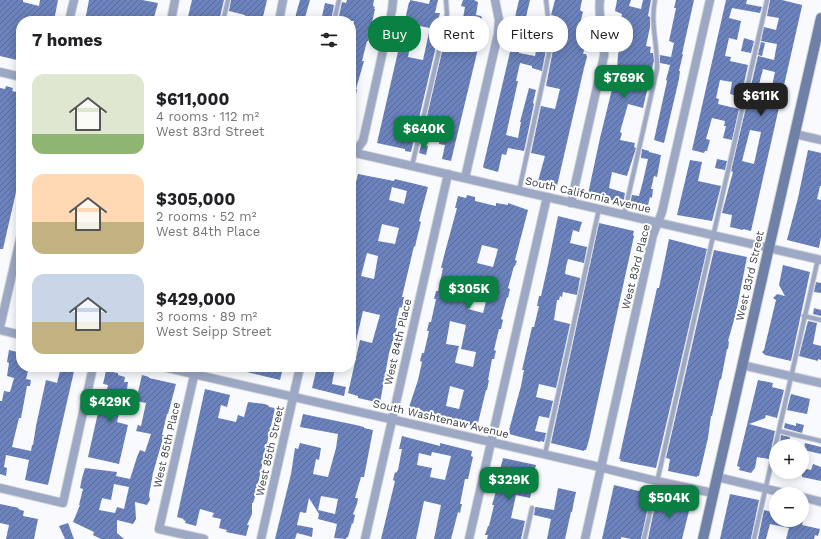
<!DOCTYPE html>
<meta charset="utf-8">
<style>
body{margin:0;font-family:"Work Sans",sans-serif;background:#f2f2f2;color:#202124;height:100vh;display:flex;flex-direction:column;font-size:15px;white-space:nowrap}
*{box-sizing:border-box;margin:0}
p{font-size:13px;color:#757577}
.icon{flex:none;width:22px;height:22px;fill:none;stroke:currentColor;stroke-width:2;stroke-linecap:round;stroke-linejoin:round}
.map{position:relative;flex:1;overflow:hidden}
.sheet{position:absolute;left:16px;top:16px;width:340px;height:356px;display:flex;flex-direction:column;background:#fff;border-radius:16px;box-shadow:0 2px 10px #0003}
.sheet>*{flex:none}
.hud{position:absolute;left:368px;top:16px;width:380px;height:36px;display:flex;gap:8px}
.fabs{position:absolute;left:769px;top:439px;display:grid;gap:8px}
.fabs a{display:grid;place-items:center;width:40px;height:40px;border-radius:50%;background:#fff;box-shadow:0 2px 10px #0003;font-size:20px}
.price{position:absolute;translate:-50% -34px;padding:0 9px;border-radius:8px;background:#0b8043;color:#fff;font-size:13px;line-height:26px;filter:drop-shadow(0 1px 2px #0008)}
.price::after{content:'';position:absolute;left:50%;top:24px;width:12px;height:9px;margin-left:-6px;background:inherit;clip-path:polygon(0 0,100% 0,50% 100%)}
.price.current{background:#222;color:#fff}
ul{padding:0;list-style:none}
li{display:flex;align-items:center;gap:12px;height:100px;padding:0 16px}
li span{display:grid;place-items:center;flex:none;width:112px;height:80px;border-radius:12px;color:#555}
li>.icon{margin-inline-start:auto}
span .icon{width:48px;height:48px;fill:#fffc;stroke-width:1}
li b{font-size:17px}
h2{display:flex;justify-content:space-between;align-items:center;height:48px;padding:0 16px;font-size:17px}
.tag{padding:0 14px;border-radius:16px;background:#fff;box-shadow:0 2px 10px #0003;font-size:14px;line-height:36px}
.tag.current{background:#0b8043;color:#fff}
.map>svg:first-child{display:block}
.building{fill:url(#building-hatch);fill-rule:evenodd}
.lines{fill:none;stroke-linecap:round;stroke-linejoin:round}
.lane-casing{stroke:#d2d4d9;stroke-width:6}
.street-casing{stroke:#d2d4d9;stroke-width:10}
.secondary-casing{stroke:#d2d4d9;stroke-width:12}
.lane{stroke:#9da8c4;stroke-width:4}
.street{stroke:#9da8c4;stroke-width:8}
.secondary{stroke:#7081a8;stroke-width:10}
.labels{text-anchor:middle;dominant-baseline:central;stroke-width:4;stroke-linejoin:round;paint-order:stroke}
.street-label{font-size:11px;fill:#393c44;stroke:#fff}
</style>
<div class="map">
<svg width="821" height="539" viewBox="0 0 821 539">
<defs>
<pattern id="building-hatch" width="6" height="6" patternUnits="userSpaceOnUse"><rect width="6" height="6" fill="#6b82bc"/><path d="M-1 1l2-2M0 6l6-6M5 7l2-2" fill="none" stroke="#596c9a"/></pattern>
</defs>
<rect width="100%" height="100%" fill="#f8fafe"/>
<!-- building -->
<g class="building">
<path d="M0,0H23V2L39,6L40,0H58L54,21H43L31,18L30,21H21V61L0,56Z"/>
<path d="M89,0H142L158,3L153,21H134L135,19L119,16L118,21L103,19V21H85Z"/>
<path d="M192,0H224L219,21H187Z"/>
<path d="M231,0H267L262,21H244L245,15L229,11Z"/>
<path d="M300,0H310L304,21H295L296,14Z"/>
<path d="M347,0H374L373,6L375,7L374,9H375L368,41H367L362,61H364L356,89H357L354,106H351V34L354,21H338L342,2L346,3Z"/>
<path d="M410,0L429,4L430,0H438L435,13H440L437,24L441,25L411,152L405,151V149L377,143L397,56L409,2H410ZM414,25L430,28L423,60L408,57Z"/>
<path d="M463,0H474L478,2L476,15L481,16L482,18L480,30L482,32L451,161L442,159L445,145L439,144L441,135L447,136L451,119L436,116L432,131L424,129L448,26L461,29L465,7L461,6Z"/>
<path d="M519,0H530L526,17L538,20L535,34L524,31L519,53L535,56L538,41L535,40L537,33L547,35V44L542,71L532,68V66L520,63L516,81H518L506,135L518,138L521,122H520L529,88L536,90L533,103L534,104L524,151L508,148L506,155L502,154L498,172L484,168L483,167L518,18L515,17Z"/>
<path d="M555,0H582L580,10L583,12L580,24L584,25L581,38L587,40L583,54H586L587,57L584,68L557,186L538,181L545,156L531,153L541,106L555,109L560,89L546,86L554,45V35L559,17L551,15Z"/>
<path d="M617,0H631L629,6L641,9L643,0H651L648,16L650,17V27L646,46L651,47L650,53H653L654,60L643,108L628,104L620,132L622,133L620,140L635,143L634,147L636,148L627,176L612,172L609,188L625,193L623,203L588,194L600,138L617,69L618,55L624,29L619,26L622,14L615,11Z"/>
<path d="M676,0H694L682,54H683L679,71H680L679,79L664,143L654,140L667,81L666,80L670,65L660,63V55L671,57L674,43L669,41L676,8H674Z"/>
<path d="M726,0H747L746,4L762,7L760,13L732,8L729,18L741,21L737,40L729,38L725,56L731,57L730,61L748,65L741,97L730,94L732,82L720,80L716,98L719,99L718,104L739,109L732,140L723,138L726,126H724L725,121L712,118L706,139L710,140L707,151H705L704,153L692,150Z"/>
<path d="M770,0H782L802,5V6L751,231L743,229V230L730,227L732,215L722,213L733,172L731,171L758,56L774,60L777,44L761,41L764,27L776,30L779,18L767,16ZM763,69L775,72L770,95L757,92ZM750,130L761,132L754,164L742,161Z"/>
<path d="M325,3L334,5L331,21H321Z"/>
<path d="M744,38L754,41L751,53L741,51Z"/>
<path d="M761,42L765,43L762,56L758,55Z"/>
<path d="M6,86L13,88L12,91L21,93V170L3,249H0V88L5,89Z"/>
<path d="M421,145L428,146L426,155L419,153Z"/>
<path d="M642,149L649,151V152L661,155L657,177L654,176L651,189H653L652,198L650,197L647,209L630,205L632,195L639,196L643,181L648,159L641,158Z"/>
<path d="M808,150L821,153V186H820L817,199L821,200V237L819,248L787,240L798,198Z"/>
<path d="M717,159L727,161L725,170L715,168Z"/>
<path d="M690,160L702,162L698,181L721,186L712,221L677,215Z"/>
<path d="M358,174L394,181L395,179L428,187L419,221L421,222L417,238L415,247L414,246L402,297H404L402,308L400,307L399,309L395,328H397L389,353L380,403L358,398V396L348,393L360,340L372,343L380,315L363,311L356,341L351,340V324L354,309H351V202ZM392,187L407,191L404,204L389,200ZM382,224L399,228L395,244L378,241ZM367,253L378,256L374,279L361,276Z"/>
<path d="M467,195L475,197V201L496,206V203L508,205V203L528,210L515,260L517,261L515,266H514L508,288L510,289L508,298L507,297L501,319L503,320L501,329H499L494,350L496,351L494,359H492L488,380H489L487,390H486L477,427L457,422L458,420L447,417L428,413L427,415L410,411L411,407H409L418,380L422,362L420,361L422,353H424L429,331H427L429,322H431L436,299H434L436,291H438L439,287L443,268H441L445,252L457,208H455L458,196L466,198ZM482,245L498,249L493,267L477,263ZM472,286L489,290L483,313L468,309ZM450,321L466,325L461,349L476,352L473,367L456,363L455,362L459,346L446,344ZM450,386L464,390L459,409L446,406Z"/>
<path d="M558,216L582,222L579,232L573,230L570,243L587,247L584,263L568,259L566,267L565,274L580,278L577,295L563,292L562,297L560,296L559,300H557L554,320L570,324L556,388L539,384L536,397L553,401L549,418L539,416L535,431L546,433L544,442L541,441L540,442L509,434L510,430H509L521,386L524,370H522L532,327H534L539,306H537L539,296H541L548,265Z"/>
<path d="M599,223L634,231L633,235L634,236L589,440L586,450H584V451L551,443Z"/>
<path d="M669,239L707,249L656,468L620,461L621,459H619L657,288H659Z"/>
<path d="M714,250L747,257L736,313L728,341L729,342L728,349H727L721,380L720,379L712,416H711L708,438L699,476H697V477L668,471L670,459L666,458Z"/>
<path d="M783,265L810,272L791,361L765,355L762,352L764,350L776,300L773,298L777,294L785,296L779,285Z"/>
<path d="M816,282L821,283V293L814,292Z"/>
<path d="M814,308L821,310V316L813,314Z"/>
<path d="M808,321L817,323L813,344L821,346V360L818,359V361L799,356Z"/>
<path d="M9,350L21,353V367H29L26,379L31,380L30,386H27L21,418H19L12,447L31,451L32,445H33L36,426L46,380L57,383L61,367H75L48,485L25,480L29,460L6,455L4,467L7,468L6,476L0,474V401H2L4,391L10,392L14,378L7,376L9,363L7,362Z"/>
<path d="M234,367H279L283,368L280,380L234,369Z"/>
<path d="M317,367H335L332,384L346,387L344,396L312,388Z"/>
<path d="M106,371L118,373V375L125,377L124,382H128L127,389H125L117,422L128,425L119,464L88,457L98,413L101,414L108,385L103,384Z"/>
<path d="M142,375L149,377V378L176,384L168,414H167L162,435H164L153,473L149,495L150,500L147,505L135,502L136,519L133,524L117,520V533L124,539H101L93,535L94,532L73,522L80,505H79L83,489L80,488L82,478L85,468L117,472L116,476L130,479L137,457L140,450L145,452L151,434L136,431L138,425L141,426L146,403L136,401ZM114,484L129,487L124,509L117,507L115,513L99,510L102,498L111,500Z"/>
<path d="M758,380L773,383L772,387L784,390L777,418L766,415L765,418L749,424L775,431L769,459L757,457L755,468L751,473L739,470L740,467L737,466Z"/>
<path d="M205,389L230,395L227,407L221,405L218,418L236,422L238,415L244,417L248,402L265,404L269,406V407L275,408L255,497L253,503H252V514L247,525H249L246,536L226,532L227,530L219,528L221,519L212,517L214,513L200,509L196,526L185,523L186,521L183,520L184,519L177,517Z"/>
<path d="M791,394L810,399L807,414L787,410Z"/>
<path d="M303,414L356,425L364,427V428L373,430L364,477H361L355,498H358L357,504L353,514L355,515L353,524L352,523L348,537H347L346,539L334,538L337,524L318,519L319,514L309,498L306,513L300,512L297,525L313,528L312,537L297,533L295,539H275L291,474L295,448L298,449L300,443L321,448L319,460L316,459L313,474L328,477L336,448L338,434L300,427ZM321,496L338,499L335,514L318,510Z"/>
<path d="M785,423L796,426V423L804,425L802,433L784,428Z"/>
<path d="M781,435L790,437L789,445L780,443Z"/>
<path d="M402,436L440,446V443L472,451L471,456L473,457L468,479H465L460,504H462L460,513L458,512L451,539H434L441,505L424,501L416,539H381L395,481L393,480L395,472L396,473L398,470L402,449H399ZM432,452L451,456L445,480L430,477L432,468L417,465L419,453L431,456Z"/>
<path d="M805,443L821,447V454L804,450Z"/>
<path d="M503,458L536,465L533,476L519,473L516,486L532,489L530,498L516,495L511,518L525,521L521,539H487L488,535H485L488,526H489L494,505H492L501,474H499Z"/>
<path d="M813,464L821,467V481L802,477V468L811,470Z"/>
<path d="M614,485L651,494L641,539H631L621,537V539H602Z"/>
<path d="M558,488L576,492L574,501L572,512H571L565,539H547L551,519L534,515L535,508L536,507L554,510Z"/>
<path d="M730,494L759,500L751,539H720Z"/>
<path d="M657,496L691,503L682,539H648Z"/>
<path d="M0,504L19,508L18,509L24,511L23,516L38,519L34,539H6L9,525L0,523Z"/>
<path d="M764,510L776,513V520H798L803,521L802,525L820,529L818,536L815,535L814,539H786L789,528L770,524L766,539H758Z"/>
<path d="M68,523L74,539H65L59,526Z"/>
</g>
<g class="lines">
<!-- lane casing -->
<g class="lane-casing">
<g id="lane">
<path d="M223,21L228,0"/>
<path d="M334,21L339,0"/>
<path d="M412,166L445,25L447,14L446,0"/>
<path d="M519,191L551,44L546,0"/>
<path d="M624,215L657,69C658,46 650,23 655,0"/>
<path d="M804,316L821,320"/>
<path d="M779,431L821,441"/>
<path d="M545,454L599,209"/>
<path d="M525,539L532,508"/>
<path d="M644,539L767,0"/>
<path d="M754,539L818,259"/>
</g>
</g>
<!-- street casing -->
<g class="street-casing">
<g id="street">
<path d="M69,21L74,0"/>
<path d="M171,21L175,0"/>
<path d="M279,21L283,0"/>
<path d="M0,72L21,77"/>
<path d="M795,134L821,140"/>
<path d="M351,152L821,260"/>
<path d="M352,156L363,141L392,10L393,0"/>
<path d="M465,178L498,34L499,20L495,0"/>
<path d="M571,203L604,56C606,37 597,19 600,0"/>
<path d="M0,327L21,235"/>
<path d="M0,330L21,335"/>
<path d="M742,365L821,383"/>
<path d="M163,367L591,465L656,481L713,493"/>
<path d="M196,367L159,529L204,539"/>
<path d="M717,477L788,494"/>
<path d="M0,488L63,503L93,367"/>
<path d="M802,497L821,502"/>
<path d="M261,539L300,367"/>
<path d="M365,539L448,174"/>
<path d="M469,539L547,197"/>
<path d="M585,539L653,235L662,212L710,0"/>
</g>
</g>
<!-- secondary casing -->
<g class="secondary-casing">
<path id="secondary" d="M703,539L821,18"/>
</g>
<!-- lane -->
<use href="#lane" class="lane"/>
<!-- street -->
<use href="#street" class="street"/>
<!-- secondary -->
<use href="#secondary" class="secondary"/>
</g>
<g class="labels">
<!-- street labels -->
<g class="street-label">
<text transform="translate(588 195) rotate(13)">South California Avenue</text>
<text transform="translate(636 267) rotate(-76)">West 83rd Place</text>
<text transform="translate(750 276) rotate(-77)">West 83rd Street</text>
<text transform="translate(398 342) rotate(-77)">West 84th Place</text>
<text transform="translate(441 419) rotate(13)">South Washtenaw Avenue</text>
<text transform="translate(167 445) rotate(-77)">West 85th Place</text>
<text transform="translate(270 451) rotate(-77)">West 85th Street</text>
</g>
</g>
</svg>
<div class="fabs">
<a>+</a>
<a>−</a>
</div>
<b class="price" style="left:624px;top:99px">$769K</b>
<b class="price current" style="left:761px;top:117px">$611K</b>
<b class="price" style="left:424px;top:150px">$640K</b>
<b class="price" style="left:469px;top:310px">$305K</b>
<b class="price" style="left:110px;top:423px">$429K</b>
<b class="price" style="left:509px;top:501px">$329K</b>
<b class="price" style="left:669px;top:519px">$504K</b>
<div class="hud">
<a class="tag current">Buy</a>
<a class="tag">Rent</a>
<a class="tag">Filters</a>
<a class="tag">New</a>
</div>
<section class="sheet">
<h2>7 homes<svg class="icon" aria-label="filters" viewBox="0 0 24 24"><path d="M4 7h16M4 17h16"/><circle cx="9" cy="7" r="2"/><circle cx="15" cy="17" r="2"/></svg></h2>
<ul>
<li><span style="background:linear-gradient(#dfe7d0 75%,#8fb573 0)"><svg class="icon" aria-label="home" viewBox="0 0 24 24"><path d="M3 11l9-7 9 7M6 9v11h12V9"/></svg></span><div><b>$611,000</b><p>4 rooms · 112 m²</p><p>West 83rd Street</p></div></li>
<li><span style="background:linear-gradient(#ffd9b3 60%,#c2b280 0)"><svg class="icon" aria-label="home" viewBox="0 0 24 24"><path d="M3 11l9-7 9 7M6 9v11h12V9"/></svg></span><div><b>$305,000</b><p>2 rooms · 52 m²</p><p>West 84th Place</p></div></li>
<li><span style="background:linear-gradient(#c9d6e8 60%,#c2b280 0)"><svg class="icon" aria-label="home" viewBox="0 0 24 24"><path d="M3 11l9-7 9 7M6 9v11h12V9"/></svg></span><div><b>$429,000</b><p>3 rooms · 89 m²</p><p>West Seipp Street</p></div></li>
</ul>
</section>
</div>
